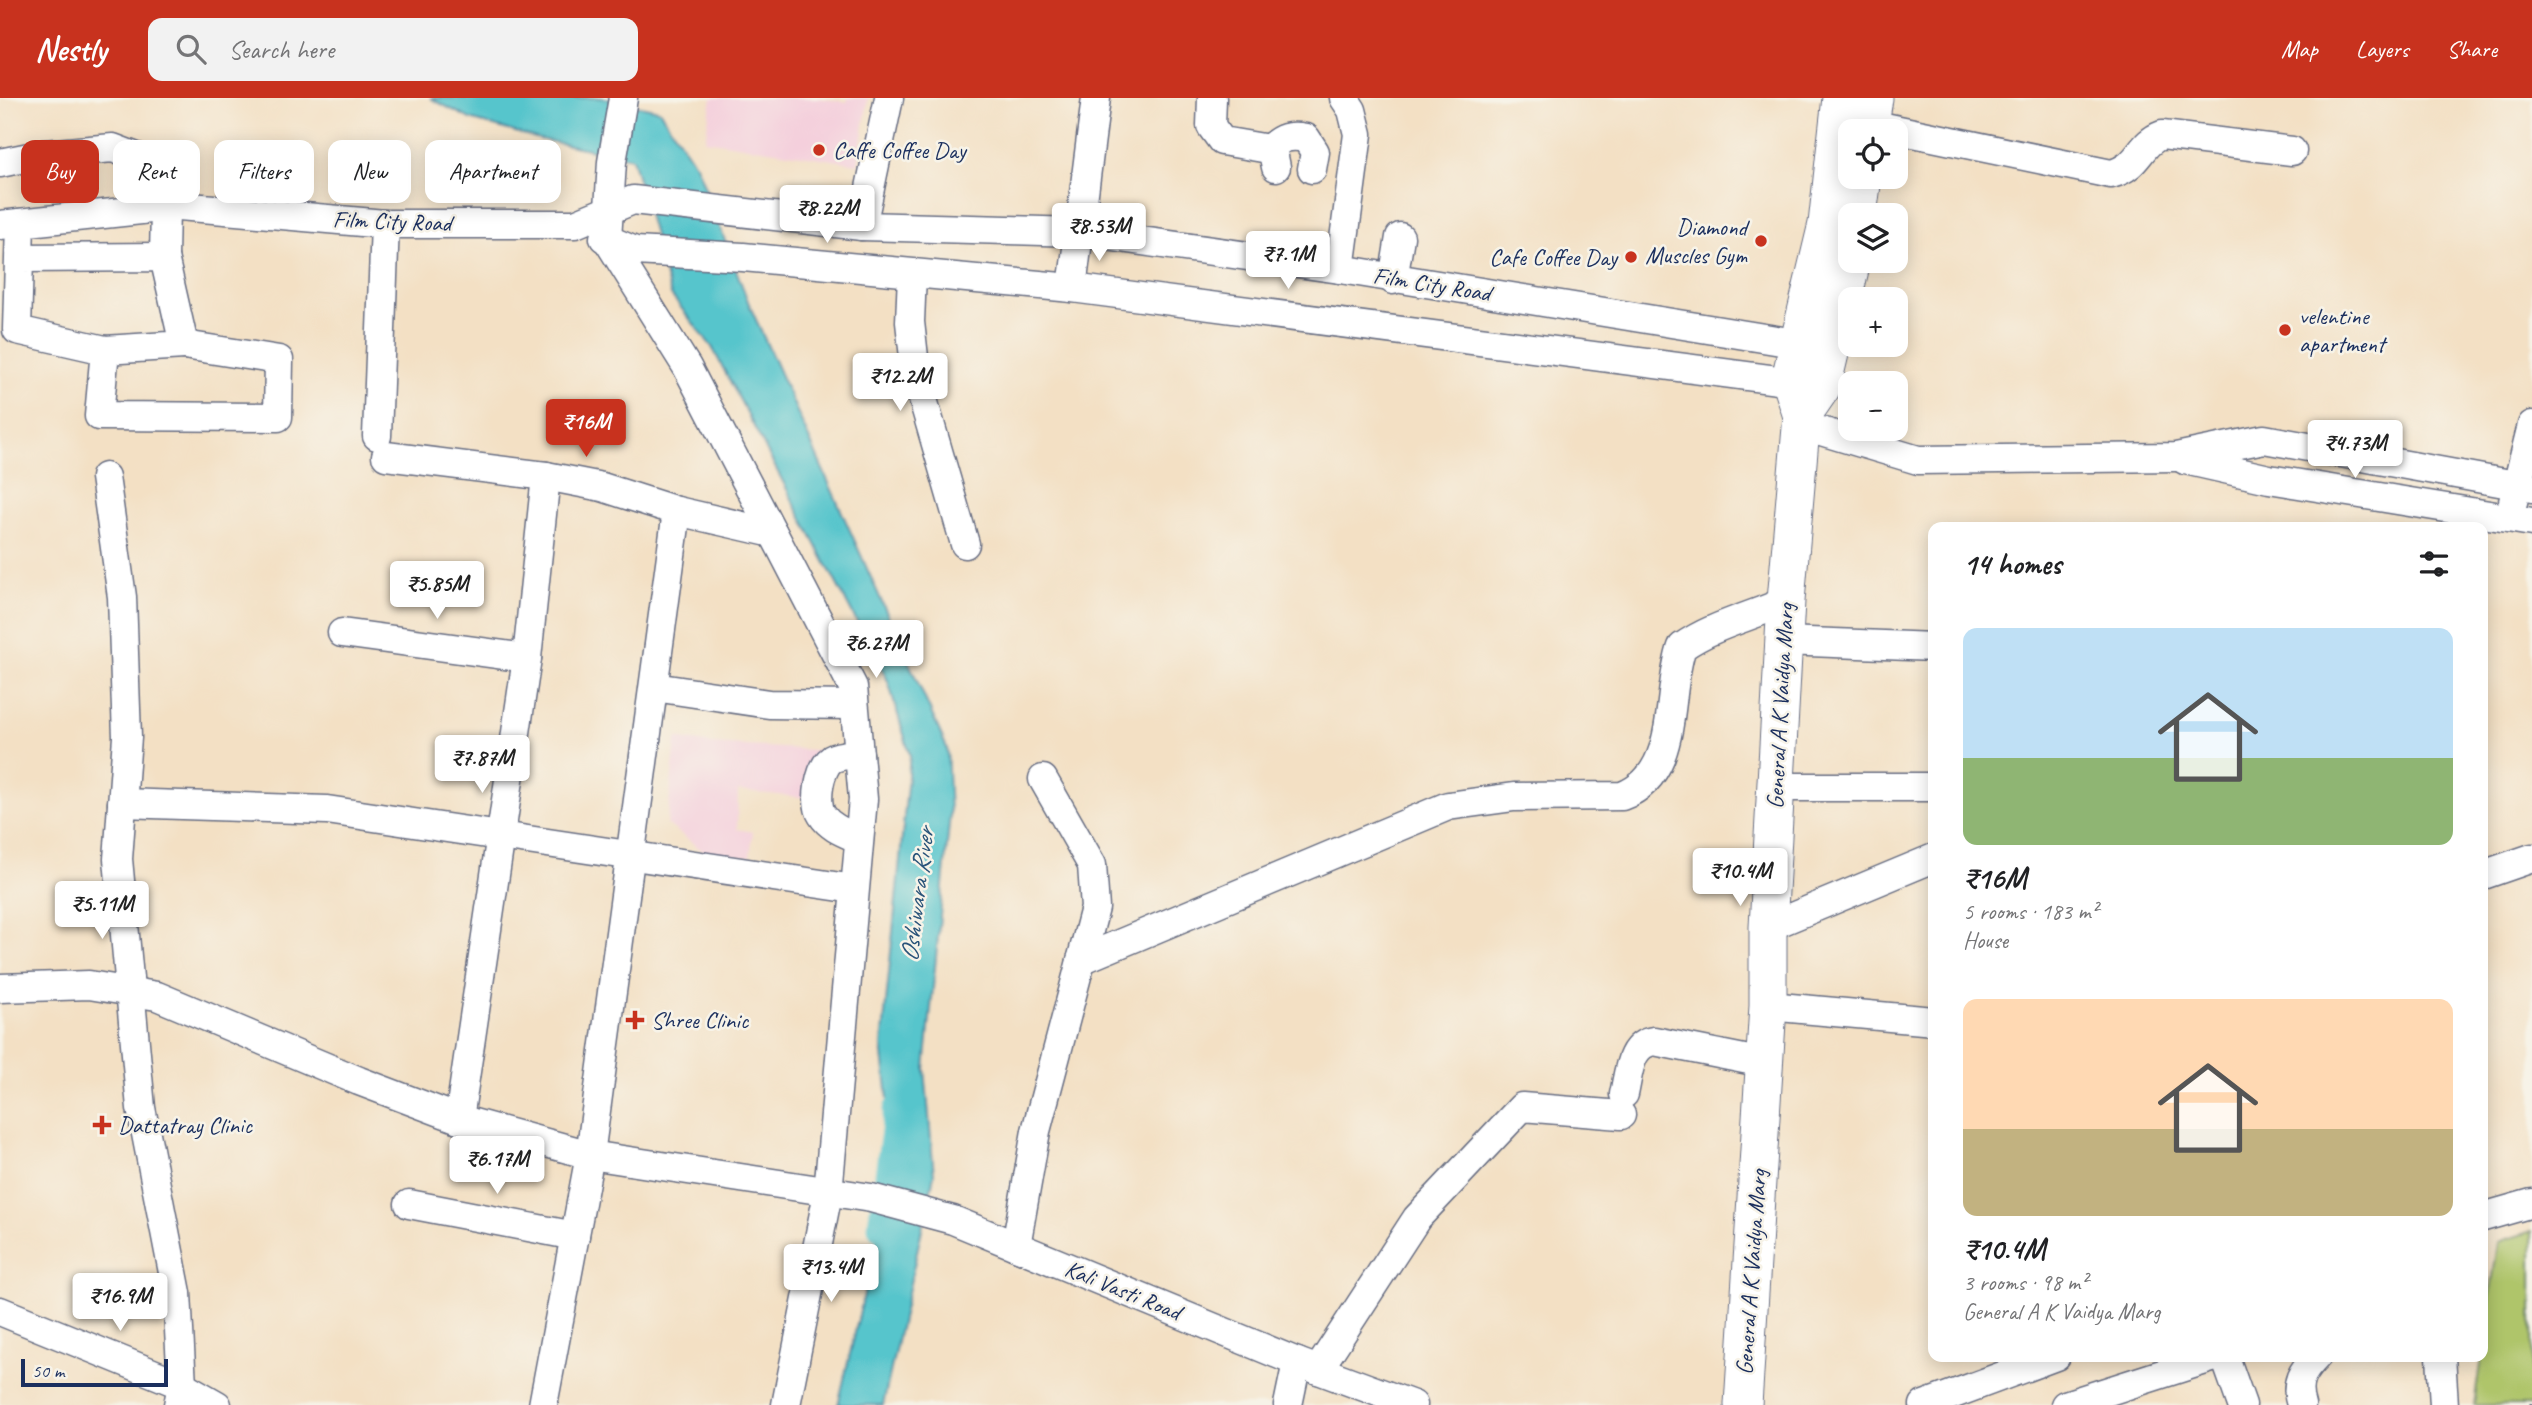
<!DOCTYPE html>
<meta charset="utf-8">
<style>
body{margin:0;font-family:Caveat,sans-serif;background:#f2f2f2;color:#202124;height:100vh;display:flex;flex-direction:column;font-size:26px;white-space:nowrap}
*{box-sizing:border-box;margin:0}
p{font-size:23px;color:#757577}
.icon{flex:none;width:38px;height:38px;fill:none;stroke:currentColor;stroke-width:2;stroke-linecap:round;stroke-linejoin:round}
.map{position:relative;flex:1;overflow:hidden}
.details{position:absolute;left:1928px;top:424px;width:560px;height:840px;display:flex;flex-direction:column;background:#fff;border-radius:14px;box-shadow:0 4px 18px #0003}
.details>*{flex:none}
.banner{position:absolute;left:21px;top:42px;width:665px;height:63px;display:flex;gap:14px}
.tools{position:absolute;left:1838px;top:21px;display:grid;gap:14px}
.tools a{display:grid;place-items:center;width:70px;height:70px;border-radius:14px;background:#fff;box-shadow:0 4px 18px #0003;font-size:35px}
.scale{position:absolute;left:21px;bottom:18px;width:147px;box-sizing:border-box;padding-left:7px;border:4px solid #1b2f5e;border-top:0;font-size:19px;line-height:24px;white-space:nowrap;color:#1b2f5e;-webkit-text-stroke:5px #f7f3e8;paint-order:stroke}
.price{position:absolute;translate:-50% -60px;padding:0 16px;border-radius:7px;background:#fff;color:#222;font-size:23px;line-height:46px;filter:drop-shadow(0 2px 4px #0008)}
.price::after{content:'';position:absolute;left:50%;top:42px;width:21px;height:16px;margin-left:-10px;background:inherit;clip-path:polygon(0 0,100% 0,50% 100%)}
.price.selected{background:#c8321e;color:#fff}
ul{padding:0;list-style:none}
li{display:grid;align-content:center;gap:14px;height:371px;padding:0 35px}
li span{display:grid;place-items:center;height:217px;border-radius:14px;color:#555}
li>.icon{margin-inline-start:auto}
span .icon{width:126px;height:126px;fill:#fffc;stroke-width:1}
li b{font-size:30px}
h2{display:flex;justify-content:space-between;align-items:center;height:84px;padding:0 35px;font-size:30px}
.chip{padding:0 24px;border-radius:14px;background:#fff;box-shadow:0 4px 18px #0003;font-size:24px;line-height:63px}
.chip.selected{background:#c8321e;color:#fff}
header{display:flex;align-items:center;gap:42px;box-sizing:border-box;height:98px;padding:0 35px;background:#c8321e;color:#fff}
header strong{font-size:33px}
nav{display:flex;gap:38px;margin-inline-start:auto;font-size:24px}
.search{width:490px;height:63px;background:#f2f2f2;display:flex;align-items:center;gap:18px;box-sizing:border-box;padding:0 24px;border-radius:14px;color:#757577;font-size:26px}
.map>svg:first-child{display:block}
.built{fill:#f4cfdc}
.green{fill:#afc56a;stroke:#657a64;stroke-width:2}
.water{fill:#57c5cc;stroke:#397a95;stroke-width:2}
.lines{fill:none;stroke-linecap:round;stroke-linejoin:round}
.river{stroke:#57c5cc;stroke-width:35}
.minor-casing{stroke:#676d82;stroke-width:31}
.major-casing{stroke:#676d82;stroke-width:39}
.path{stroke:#676d82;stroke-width:3.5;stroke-dasharray:2 5;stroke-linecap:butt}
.minor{stroke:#fff;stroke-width:28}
.major{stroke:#fff;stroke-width:37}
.poi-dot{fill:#c8321e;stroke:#f7f3e8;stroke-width:2.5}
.labels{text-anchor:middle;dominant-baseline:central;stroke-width:5;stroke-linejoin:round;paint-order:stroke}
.poi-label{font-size:24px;fill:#1b2f5e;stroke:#f7f3e8;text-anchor:start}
.street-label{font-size:24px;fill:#1b2f5e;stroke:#f7f3e8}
.water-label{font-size:26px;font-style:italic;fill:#2a547a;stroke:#f7f3e8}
</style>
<header>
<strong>Nestly</strong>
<div class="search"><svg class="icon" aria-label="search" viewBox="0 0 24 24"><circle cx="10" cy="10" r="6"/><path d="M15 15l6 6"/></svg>Search here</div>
<nav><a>Map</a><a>Layers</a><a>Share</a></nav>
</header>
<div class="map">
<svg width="2532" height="1307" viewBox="0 0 2532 1307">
<rect width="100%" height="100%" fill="#f7f3e8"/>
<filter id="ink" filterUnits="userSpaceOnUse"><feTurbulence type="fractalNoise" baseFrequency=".0143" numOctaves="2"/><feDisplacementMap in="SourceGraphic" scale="14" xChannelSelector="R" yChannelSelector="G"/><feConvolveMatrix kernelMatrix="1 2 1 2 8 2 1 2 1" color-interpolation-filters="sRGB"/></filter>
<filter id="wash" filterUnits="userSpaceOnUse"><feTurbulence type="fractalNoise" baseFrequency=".00686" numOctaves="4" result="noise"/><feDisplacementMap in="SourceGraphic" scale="28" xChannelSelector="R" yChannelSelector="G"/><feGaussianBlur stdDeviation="1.57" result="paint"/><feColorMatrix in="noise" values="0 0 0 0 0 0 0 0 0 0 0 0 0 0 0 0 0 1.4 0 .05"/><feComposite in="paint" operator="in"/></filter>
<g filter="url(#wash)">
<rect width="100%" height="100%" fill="#f3e0c4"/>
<!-- built -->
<g class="built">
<path d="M712,0H818L847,4L848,0H868L858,66L705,42Z"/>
<path d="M676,640L712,646L833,653L829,702L738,693L737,731L753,734L750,759L707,756L667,726Z"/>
</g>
<!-- green -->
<path class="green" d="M2532,1133V1307H2474L2498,1144Z"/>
<!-- water -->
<path class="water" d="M430,0H602L659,12L697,69L749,206L947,650L950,716L925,971L934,1077L883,1307H838L895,1064L882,947L910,657L888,583L712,249L671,197L632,60L539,41L470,21Z"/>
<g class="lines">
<!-- river -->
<path class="river" d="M885,1128L901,1013"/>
</g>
</g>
<g filter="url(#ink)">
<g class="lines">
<!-- minor casing -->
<g class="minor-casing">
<g id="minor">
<path d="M623,0L612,64L607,141L687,269L853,589L863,701L828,1095L786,1307"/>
<path d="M1212,0L1211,28L1222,43L1269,51L1274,59L1276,69"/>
<path d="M1870,26L2111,76C2141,68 2138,46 2162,37L2292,53"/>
<path d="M1269,51C1281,39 1289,37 1306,40L1315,54L1312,71"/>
<path d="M0,65L44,56L113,50L142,61L165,110L164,159"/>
<path d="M0,127L179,108L385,126H575L633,102L862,128L1078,134L1340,171L1819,249"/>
<path d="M862,128L889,0"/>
<path d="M604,140L635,153L743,159L1072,190L1809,286"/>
<path d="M20,160L164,159L184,247L105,252L17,232L20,125"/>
<path d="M1340,171L1358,36L1352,12L1344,0"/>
<path d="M912,176L910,224L916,277L965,446"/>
<path d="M1393,182L1400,139"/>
<path d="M1072,190L1096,0"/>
<path d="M105,252L99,318L278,319L279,262L184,247"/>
<path d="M1801,327L1918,362L2176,359L2264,341L2532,390"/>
<path d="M377,338L385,126"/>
<path d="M386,358L546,378L602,389L677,413L773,435"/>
<path d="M2185,362L2269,381L2532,424"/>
<path d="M105,379L122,499L127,639L118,761L141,1010L177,1195L182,1287L178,1307"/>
<path d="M2513,404L2532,327"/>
<path d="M342,535L527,560"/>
<path d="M1784,543L1934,549"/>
<path d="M654,589L769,606L854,607"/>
<path d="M859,656C850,657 839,657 832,661C819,670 814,705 822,717C830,730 846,735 859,741"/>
<path d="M1776,689H1934"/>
<path d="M122,705L327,712L854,791"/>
<path d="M2483,777L2532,760"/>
<path d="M1768,829L1934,760"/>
<path d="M1081,862L1448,708L1514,699L1622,698C1681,676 1665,597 1682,549C1713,527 1751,519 1786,503"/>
<path d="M0,890L89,887L157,898L359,983L459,1021L590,1057L871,1100L953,1122L1297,1264L1413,1307"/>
<path d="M1768,908L1934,923"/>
<path d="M1624,996C1629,975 1629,946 1654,943L1764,965"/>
<path d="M459,1021L527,560L546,378"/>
<path d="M409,1106L575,1138"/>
<path d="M2483,1119L2532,1105"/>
<path d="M1016,1148L1036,1033L1095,810L1092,767L1043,681"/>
<path d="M0,1213L182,1287L217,1307"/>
<path d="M2441,1258L2444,1307"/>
<path d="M1318,1272L1417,1120L1522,1009L1621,1017"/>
<path d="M543,1307L590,1057L677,413"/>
<path d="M1288,1307L1297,1264"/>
<path d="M1924,1307L2056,1258"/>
<path d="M2065,1307L2218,1258L2226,1262L2242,1307"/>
<path d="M2301,1307C2294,1285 2302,1273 2317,1258"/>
</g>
</g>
<!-- major casing -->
<g class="major-casing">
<g id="major">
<path d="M1869,33L1874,0"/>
<path d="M1858,117L1863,79"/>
<path d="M1802,318L1822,289L1852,163"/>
<path d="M1743,1307L1768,908V829L1786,503L1802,318L1790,281L1827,126L1841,0"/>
</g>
</g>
<!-- path -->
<path class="path" d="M2531,1307L2532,1302"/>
<!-- minor -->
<use href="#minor" class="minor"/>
<!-- major -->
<use href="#major" class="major"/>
</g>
</g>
<!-- markers -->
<g class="poi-dot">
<circle cx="819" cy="52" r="7"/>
<circle cx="1761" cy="143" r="7"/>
<circle cx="1631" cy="159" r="7"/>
<circle cx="2285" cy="232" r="7"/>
<path d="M631.5 911.5h7v7h7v7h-7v7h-7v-7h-7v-7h7z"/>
<path d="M98.5 1016.5h7v7h7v7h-7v7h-7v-7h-7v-7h7z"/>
</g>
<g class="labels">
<!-- poi labels -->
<g class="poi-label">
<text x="833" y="52">Caffe Coffee Day</text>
<text x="1747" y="129" text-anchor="end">Diamond<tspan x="1747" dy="28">Muscles Gym</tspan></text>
<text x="1617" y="159" text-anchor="end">Cafe Coffee Day</text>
<text x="2299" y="218">velentine<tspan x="2299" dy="28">apartment</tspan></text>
<text x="651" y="922">Shree Clinic</text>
<text x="118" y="1027">Dattatray Clinic</text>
</g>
<!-- street labels -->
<g class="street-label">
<text transform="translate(392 123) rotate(2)">Film City Road</text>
<text transform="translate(1432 186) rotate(9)">Film City Road</text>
<text transform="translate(1780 608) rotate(-87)">General A K Vaidya Marg</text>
<text transform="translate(1751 1174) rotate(-86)">General A K Vaidya Marg</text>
<text transform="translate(1123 1192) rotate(22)">Kali Vasti Road</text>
</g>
<!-- water labels -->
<g class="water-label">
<text transform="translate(917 797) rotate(-83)">Oshiwara River</text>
</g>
</g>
</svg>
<div class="tools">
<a><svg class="icon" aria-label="locate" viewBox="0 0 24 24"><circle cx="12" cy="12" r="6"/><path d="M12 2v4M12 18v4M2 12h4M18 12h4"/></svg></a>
<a><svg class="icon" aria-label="layers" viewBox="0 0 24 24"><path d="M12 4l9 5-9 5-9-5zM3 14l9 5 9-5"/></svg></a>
<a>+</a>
<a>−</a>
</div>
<div class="scale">50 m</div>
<b class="price" style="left:827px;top:147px">₹8.22M</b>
<b class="price" style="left:1099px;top:165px">₹8.53M</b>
<b class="price" style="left:1288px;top:193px">₹7.1M</b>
<b class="price" style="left:900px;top:315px">₹12.2M</b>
<b class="price selected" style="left:586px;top:361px">₹16M</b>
<b class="price" style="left:2355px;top:382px">₹4.73M</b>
<b class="price" style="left:437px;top:523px">₹5.85M</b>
<b class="price" style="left:876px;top:582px">₹6.27M</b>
<b class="price" style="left:482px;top:697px">₹7.87M</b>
<b class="price" style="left:1740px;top:810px">₹10.4M</b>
<b class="price" style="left:102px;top:843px">₹5.11M</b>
<b class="price" style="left:497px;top:1098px">₹6.17M</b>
<b class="price" style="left:831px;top:1206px">₹13.4M</b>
<b class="price" style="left:120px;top:1235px">₹16.9M</b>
<div class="banner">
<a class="chip selected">Buy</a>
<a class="chip">Rent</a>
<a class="chip">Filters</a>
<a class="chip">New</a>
<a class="chip">Apartment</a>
</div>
<section class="details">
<h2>14 homes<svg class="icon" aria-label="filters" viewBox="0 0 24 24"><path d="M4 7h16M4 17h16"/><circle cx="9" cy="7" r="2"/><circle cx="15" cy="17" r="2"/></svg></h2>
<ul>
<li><span style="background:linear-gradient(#bfe0f5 60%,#8fb573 0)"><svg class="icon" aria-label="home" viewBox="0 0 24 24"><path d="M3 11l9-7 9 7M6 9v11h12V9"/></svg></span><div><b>₹16M</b><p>5 rooms · 183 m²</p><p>House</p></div></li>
<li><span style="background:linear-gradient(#ffd9b3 60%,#c2b280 0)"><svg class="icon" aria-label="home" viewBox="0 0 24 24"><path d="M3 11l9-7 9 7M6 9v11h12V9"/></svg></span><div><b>₹10.4M</b><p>3 rooms · 98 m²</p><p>General A K Vaidya Marg</p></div></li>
</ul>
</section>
</div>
